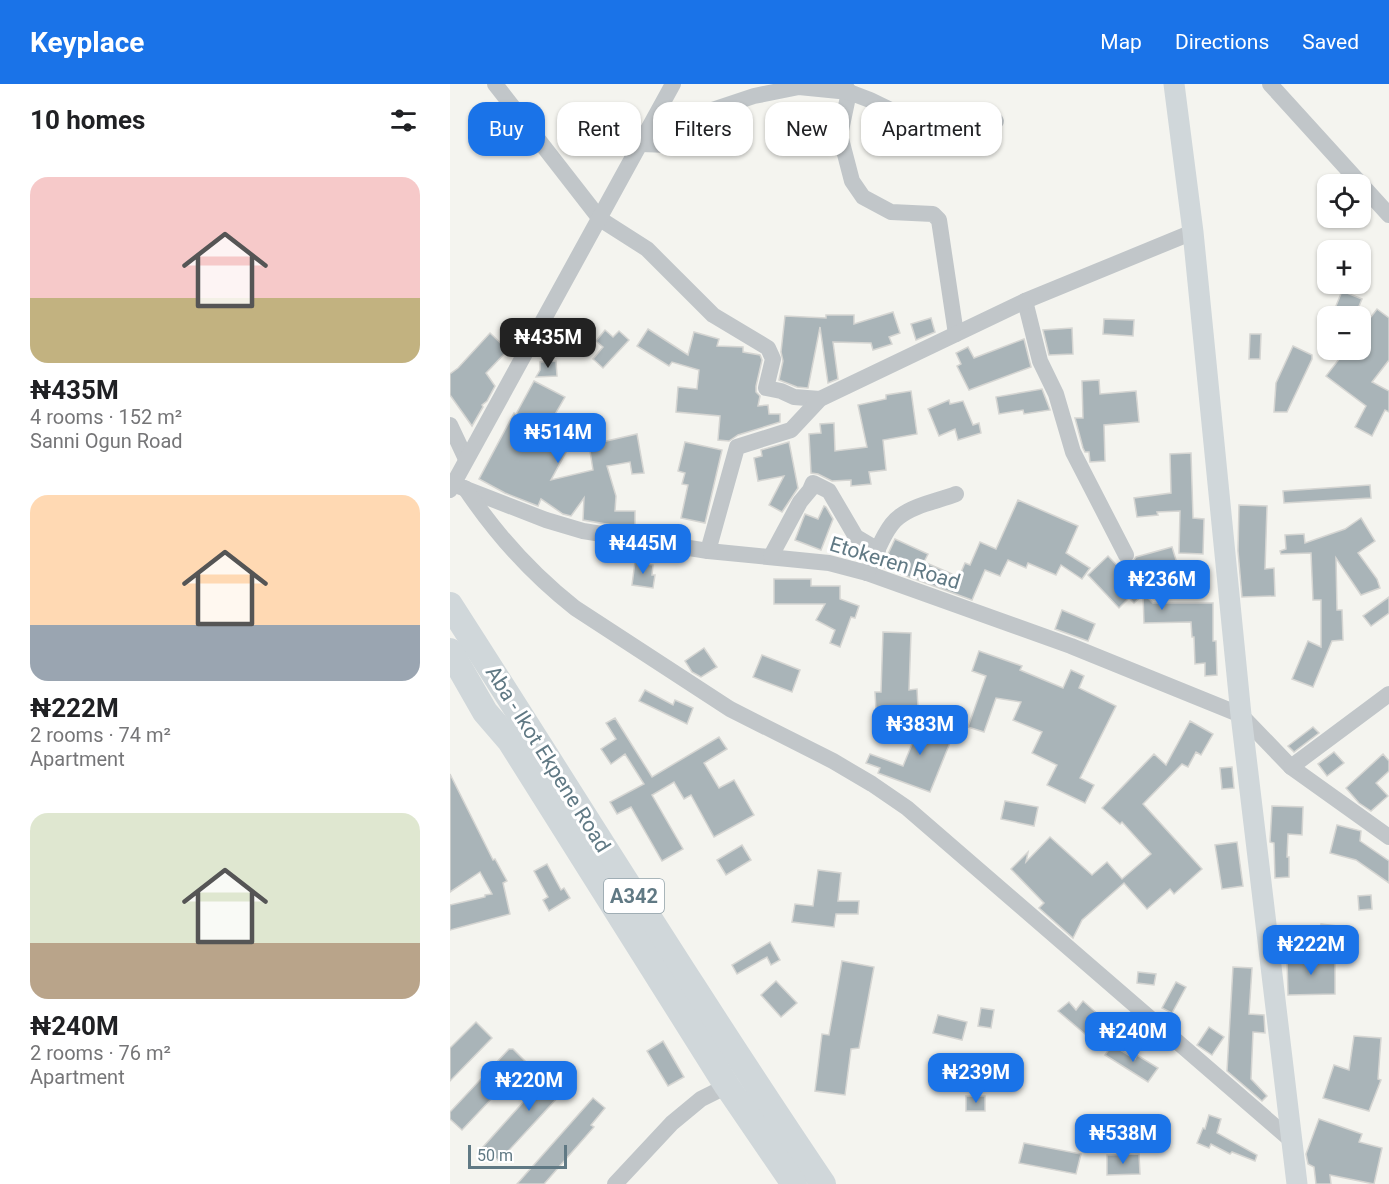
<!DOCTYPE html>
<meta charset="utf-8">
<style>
body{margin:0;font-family:Roboto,sans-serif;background:#f2f2f2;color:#202124;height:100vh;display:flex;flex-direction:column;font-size:22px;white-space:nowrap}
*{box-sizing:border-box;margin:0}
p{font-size:20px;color:#757577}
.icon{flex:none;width:33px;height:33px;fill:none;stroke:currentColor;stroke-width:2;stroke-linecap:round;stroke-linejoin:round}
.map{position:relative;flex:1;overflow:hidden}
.details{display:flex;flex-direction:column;background:#fff;width:450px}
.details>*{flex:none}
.guide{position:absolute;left:18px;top:18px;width:570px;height:54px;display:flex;gap:12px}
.controls{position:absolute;left:867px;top:90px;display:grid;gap:12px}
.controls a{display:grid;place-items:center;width:54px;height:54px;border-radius:12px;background:#fff;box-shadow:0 2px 4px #0004;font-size:30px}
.scale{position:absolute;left:18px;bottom:15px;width:99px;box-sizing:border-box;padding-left:6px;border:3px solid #607984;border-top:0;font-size:16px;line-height:21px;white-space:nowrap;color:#607984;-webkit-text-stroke:4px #fff;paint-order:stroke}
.price{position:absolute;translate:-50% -51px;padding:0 14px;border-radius:12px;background:#1a73e8;color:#fff;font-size:20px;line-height:39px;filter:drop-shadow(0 2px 3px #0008)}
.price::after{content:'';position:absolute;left:50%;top:36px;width:18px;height:14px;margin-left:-9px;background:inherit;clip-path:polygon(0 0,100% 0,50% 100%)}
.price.active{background:#222;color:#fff}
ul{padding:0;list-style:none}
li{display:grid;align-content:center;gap:12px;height:318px;padding:0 30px}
li span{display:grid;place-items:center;height:186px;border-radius:18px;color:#555}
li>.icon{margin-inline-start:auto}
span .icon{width:108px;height:108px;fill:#fffc;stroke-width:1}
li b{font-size:26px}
h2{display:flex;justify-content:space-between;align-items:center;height:72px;padding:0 30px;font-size:26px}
.tag{padding:0 21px;border-radius:18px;background:#fff;box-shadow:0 2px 4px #0004;font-size:21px;line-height:54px}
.tag.active{background:#1a73e8;color:#fff}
header{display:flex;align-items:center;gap:36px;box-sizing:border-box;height:84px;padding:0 30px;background:#1a73e8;color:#fff}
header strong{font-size:28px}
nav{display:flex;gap:33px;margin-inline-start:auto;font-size:21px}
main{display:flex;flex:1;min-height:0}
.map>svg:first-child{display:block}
.building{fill:#a9b4b8;stroke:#d5d5d2;stroke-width:1.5}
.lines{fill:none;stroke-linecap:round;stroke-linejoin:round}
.minor{stroke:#c1c6c9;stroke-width:16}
.major{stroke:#d0d7da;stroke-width:21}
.highway{stroke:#d0d7da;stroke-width:26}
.labels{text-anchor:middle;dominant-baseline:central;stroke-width:6;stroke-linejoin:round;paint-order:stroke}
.shield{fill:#fff;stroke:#90a1a9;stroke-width:1.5}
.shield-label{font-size:20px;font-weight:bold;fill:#607984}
.street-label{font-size:21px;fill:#607984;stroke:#fff}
</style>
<header>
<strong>Keyplace</strong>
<nav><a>Map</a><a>Directions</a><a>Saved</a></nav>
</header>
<main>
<section class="details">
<h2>10 homes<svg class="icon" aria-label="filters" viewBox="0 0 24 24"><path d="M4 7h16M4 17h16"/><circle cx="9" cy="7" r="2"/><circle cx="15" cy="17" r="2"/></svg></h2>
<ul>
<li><span style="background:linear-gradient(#f6c9c9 65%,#c2b280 0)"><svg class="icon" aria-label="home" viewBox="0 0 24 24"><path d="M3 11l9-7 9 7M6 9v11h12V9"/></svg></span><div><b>₦435M</b><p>4 rooms · 152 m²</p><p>Sanni Ogun Road</p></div></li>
<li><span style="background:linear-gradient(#ffd9b3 70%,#9aa5b1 0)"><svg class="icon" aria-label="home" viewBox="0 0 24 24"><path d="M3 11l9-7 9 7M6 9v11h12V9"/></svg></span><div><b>₦222M</b><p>2 rooms · 74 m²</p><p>Apartment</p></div></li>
<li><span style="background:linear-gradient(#dfe7d0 70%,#b9a48a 0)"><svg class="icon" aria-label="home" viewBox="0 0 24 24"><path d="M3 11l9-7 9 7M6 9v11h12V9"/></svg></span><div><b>₦240M</b><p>2 rooms · 76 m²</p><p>Apartment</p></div></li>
</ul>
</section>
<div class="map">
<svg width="939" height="1100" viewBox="0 0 939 1100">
<rect width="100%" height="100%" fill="#f4f4ef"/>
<!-- building -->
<g class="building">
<path d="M892,207L912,215L905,232H882Z"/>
<path d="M927,225L939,234V276L922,298L939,307V328L935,326L922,352L905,343L916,322L876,292L896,266H910V247Z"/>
<path d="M443,228L450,249L439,253L442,260L423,266L421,259L383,258L388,295L378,299L370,243L358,304L347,303L329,296L333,277L331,268L335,232L376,234V231H404V240Z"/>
<path d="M481,234L485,248L466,256L461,240Z"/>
<path d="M654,235L684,236L683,252L653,250Z"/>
<path d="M622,244L623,270L599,271L593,246Z"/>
<path d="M198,245L238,271L244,248L269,255L267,262L293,263V268L310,271L312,276L306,302V308L310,312L308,322L318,321L319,330H330V338L288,351L279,357L268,356L270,332L226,328L228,303L247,305L249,286L222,278L219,282L187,262Z"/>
<path d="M155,246L163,253L169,247L179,256L153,284L143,275L153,263L146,257Z"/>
<path d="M40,249L58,266L36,289L45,302L37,317L32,321L33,323L22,342L0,311V290L8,284Z"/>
<path d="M800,250H811L810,275H799Z"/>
<path d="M574,255L581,283L519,306L507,282L511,280L506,269L518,263L524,274Z"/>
<path d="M843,262L862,271V275L837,328H824L826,299Z"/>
<path d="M106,277L107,292L86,293L90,286V278Z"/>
<path d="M649,296L650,310L686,307L689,338L654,341L655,377L640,378L639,368H635L633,364L625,334H633L632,297Z"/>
<path d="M84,297L115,313L96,346L121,359L101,396L143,386L139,361L187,350L194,389L182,390L180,378L157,382L166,412L165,427H185V445L133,436L134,414L121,432L113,430L91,415L88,422L55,409L29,395L64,329L66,330Z"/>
<path d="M592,305L600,326L574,330L573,326L549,330L546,313Z"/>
<path d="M461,307L467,350L433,356L436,386L419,388L421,400L401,402V396L382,397L368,390L361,389L359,350L371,349L370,340L384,339L385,367L417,363L408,321L436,315V311Z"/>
<path d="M499,316L500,320L513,317L523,341L529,339L531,349L508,356L505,345L489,352L478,325Z"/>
<path d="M235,358L272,366L255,439L231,434L238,401L232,400L235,389L228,387Z"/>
<path d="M339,358L348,404L332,428L319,421L334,392L308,397L304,374L312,372L311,366Z"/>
<path d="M741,369L743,434L754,435L753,470L729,469L730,427L707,428L708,431L687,433L684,414L721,409L720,370Z"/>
<path d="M920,401L921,414L834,419L833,407Z"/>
<path d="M568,416L628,442L616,469L640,484L632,495L611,481L606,491L578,479L576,484L558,476L550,492L535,486L522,516L432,483L445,455L478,470L474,478L509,493L515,479L520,481L530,458L546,465Z"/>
<path d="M789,421L817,422L815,485L824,484L825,512L792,513L788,467Z"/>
<path d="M374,422L376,423L383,435L371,466L345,456L355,430L368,435Z"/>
<path d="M911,434L925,457L908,469L927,495L930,504L911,511L886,474L887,526H892L893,556L882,557L863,603L842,595L858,557L871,563V516H863L861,469L831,470L830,467L836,465L835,451L854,450L855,459L895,445Z"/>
<path d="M722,463L731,492L689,504L682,479L686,473Z"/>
<path d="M658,472L703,519H763V557H766L767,591L755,592V579L745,580L744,553H742L741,538L694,539L693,511L684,519L679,514L669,524L638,491Z"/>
<path d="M185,478L203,481L202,491H205L203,504L182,501Z"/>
<path d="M324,495H361V502H390V515L409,522L405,534L401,533L390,563L380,559L385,546L366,536L375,520H324Z"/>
<path d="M939,513V529L921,542L913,532Z"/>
<path d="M612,526L645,540L638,557L605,545Z"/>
<path d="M433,548L461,549L459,606L467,605L468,624L426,627L425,608H431Z"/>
<path d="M254,564L267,583L251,593L242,588L235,577Z"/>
<path d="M529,567L572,582L570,586L613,604L621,586L634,592L629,604L666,622L630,694L644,701L635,719L597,701L607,681L582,669L592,648L563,636L571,618L546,614L534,648L518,643L536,592L522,587Z"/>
<path d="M312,571L350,586L342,608L303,593Z"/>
<path d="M195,606L223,621L225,616L243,624L237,640L189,617Z"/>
<path d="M474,631L506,644L480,708L428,689L430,684L416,679L420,670L453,682Z"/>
<path d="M165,634L202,693L269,653L277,665L254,679L269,704L284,696L304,731L264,753L241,711L234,715L224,698L202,711L233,765L212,777L181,723L167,730L160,718L194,700L175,670L161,680L151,665L166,655L156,639Z"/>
<path d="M740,637L763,650L751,671L746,668L738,683L732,680L693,720L752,785L724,810L720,805L697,825L674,799L632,836L623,854L589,824L594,819L561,785L578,768L576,778L600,753L642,791L657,778L672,795L701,770L672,738L670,740L652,724L704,670L716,681Z"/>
<path d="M863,643L869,649L844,668L838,662Z"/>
<path d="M884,668L894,679L877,692L868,680Z"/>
<path d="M933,670L939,677V687L926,699L938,712L921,727L909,719L896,704Z"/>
<path d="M782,683L784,704L772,705L770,684Z"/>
<path d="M0,690L43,776L45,775L57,797L53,799L60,830L0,846V821L35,813V811L42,810L30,788L0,808Z"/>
<path d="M555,717L588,723L584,742L551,735Z"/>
<path d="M822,722L853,723L852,751L838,750L837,773H839V793L825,794L824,759L820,758Z"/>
<path d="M887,741L911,747L910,757L939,777V799L906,776L880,769Z"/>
<path d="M787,758L793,802L772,805L765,761Z"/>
<path d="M292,761L301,776L276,791L267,776Z"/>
<path d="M97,780L111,806L114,804L120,814L99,827L93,816L98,813L84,787Z"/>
<path d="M368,786L391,789L388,817H409L408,830H386L384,843L342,838L345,820L363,822Z"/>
<path d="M921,811L922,825L909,826L908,812Z"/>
<path d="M871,840L887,842L886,857L870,855Z"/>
<path d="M320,858L330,876L321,881L317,873L287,890L282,881Z"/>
<path d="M885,874V910L838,911L837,875Z"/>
<path d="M392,877L424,883L409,964L401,965L395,1011L365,1007L372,950L379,951Z"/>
<path d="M783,883L802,884L799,930L814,931L815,949L803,948L801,995L817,1012L812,1017L777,987Z"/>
<path d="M688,888L706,890L704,901L687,899Z"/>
<path d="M326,897L347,919L331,933L311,911Z"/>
<path d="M726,898L736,903L722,929L712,924Z"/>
<path d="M633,917L650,932L635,950L608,927L619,918L626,926Z"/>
<path d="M531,924L544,926L541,944L528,942Z"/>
<path d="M488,931L517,938L512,956L483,949Z"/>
<path d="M26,938L42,954L0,997V964Z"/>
<path d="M759,943L774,953L762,971L747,961Z"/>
<path d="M904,952L931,954L928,995L931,996L919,1027L873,1014L884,981L899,986Z"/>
<path d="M213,957L234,993L218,1002L197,967Z"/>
<path d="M662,961L685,975L687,971L708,984L698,998L655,971Z"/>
<path d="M59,965H63L76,978L12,1046L0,1035V1028Z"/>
<path d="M115,978L126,989L106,1008L110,1011L49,1077L33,1063L93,996Z"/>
<rect x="516" y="1012" width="19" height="15"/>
<path d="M143,1014L155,1024L141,1041L144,1043L94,1100H67Z"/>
<path d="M759,1031L771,1035L767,1049L807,1071L805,1077L782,1068L780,1070L761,1060L759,1064L747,1059L753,1044L755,1045Z"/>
<path d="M869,1035L912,1050L909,1058L932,1064L924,1100L880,1091L881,1100H866L864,1083L858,1080L856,1070Z"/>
<path d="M574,1059L631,1070L626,1090L569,1079Z"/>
<path d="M689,1070L690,1090L657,1091V1071Z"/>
</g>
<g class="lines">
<!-- minor -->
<g class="minor">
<path d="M45,0L150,135L197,165L263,231L318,264L323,275L316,304L331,307L344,313L370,315"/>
<path d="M820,0L939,131"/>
<path d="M395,1L399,8L390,51L402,97L413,113L441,128L483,130L489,136L506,250"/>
<path d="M191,60L219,61L229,56L262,26L304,12L349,3L399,8L420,16L459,35L487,42L546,37"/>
<path d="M575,217L590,277L606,310L623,368L676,471"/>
<path d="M0,341L16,375"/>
<path d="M3,400L96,436L133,447L258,467L379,479L417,489L621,562L791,631L841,683L939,753"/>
<path d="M15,404C45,449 83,491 125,524L280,625L383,677L422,700L457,724L842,1057"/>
<path d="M0,406L223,0"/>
<path d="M258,467L287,363L341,346L370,315L575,217L743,148"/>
<path d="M321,472L350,418L360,406L363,399L379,407L406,453L428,466"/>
<path d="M417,489C425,473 435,443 449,433C464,421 488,417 506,410"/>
<path d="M841,683L939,610"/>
<path d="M165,1100L222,1039L251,1015L277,1002"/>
</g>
<!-- major -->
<path class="major" d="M724,0L743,148L791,631L847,1100"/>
<!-- highway -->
<g class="highway">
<path d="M0,521C124,714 244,909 373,1100"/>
<path d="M0,567L35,628L60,657L277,1002L344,1100"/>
</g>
</g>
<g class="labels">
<!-- shield labels -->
<rect class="shield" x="154" y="795" width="60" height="34" rx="4.5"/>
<g class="shield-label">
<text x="184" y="812">A342</text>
</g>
<!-- street labels -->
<g class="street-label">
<text transform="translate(445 479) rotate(17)">Etokeren Road</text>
<text transform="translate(98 675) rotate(58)">Aba - Ikot Ekpene Road</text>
</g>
</g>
</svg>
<div class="controls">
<a><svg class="icon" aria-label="locate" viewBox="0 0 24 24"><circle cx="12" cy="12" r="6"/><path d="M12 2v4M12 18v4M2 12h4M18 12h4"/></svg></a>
<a>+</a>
<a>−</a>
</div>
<div class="scale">50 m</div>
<b class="price active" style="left:98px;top:285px">₦435M</b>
<b class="price" style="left:108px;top:380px">₦514M</b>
<b class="price" style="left:193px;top:491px">₦445M</b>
<b class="price" style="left:712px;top:527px">₦236M</b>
<b class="price" style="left:470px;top:672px">₦383M</b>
<b class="price" style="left:861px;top:892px">₦222M</b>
<b class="price" style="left:683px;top:979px">₦240M</b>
<b class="price" style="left:526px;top:1020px">₦239M</b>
<b class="price" style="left:79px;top:1028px">₦220M</b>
<b class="price" style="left:673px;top:1081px">₦538M</b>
<div class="guide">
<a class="tag active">Buy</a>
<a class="tag">Rent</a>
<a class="tag">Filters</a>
<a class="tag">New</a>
<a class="tag">Apartment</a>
</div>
</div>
</main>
